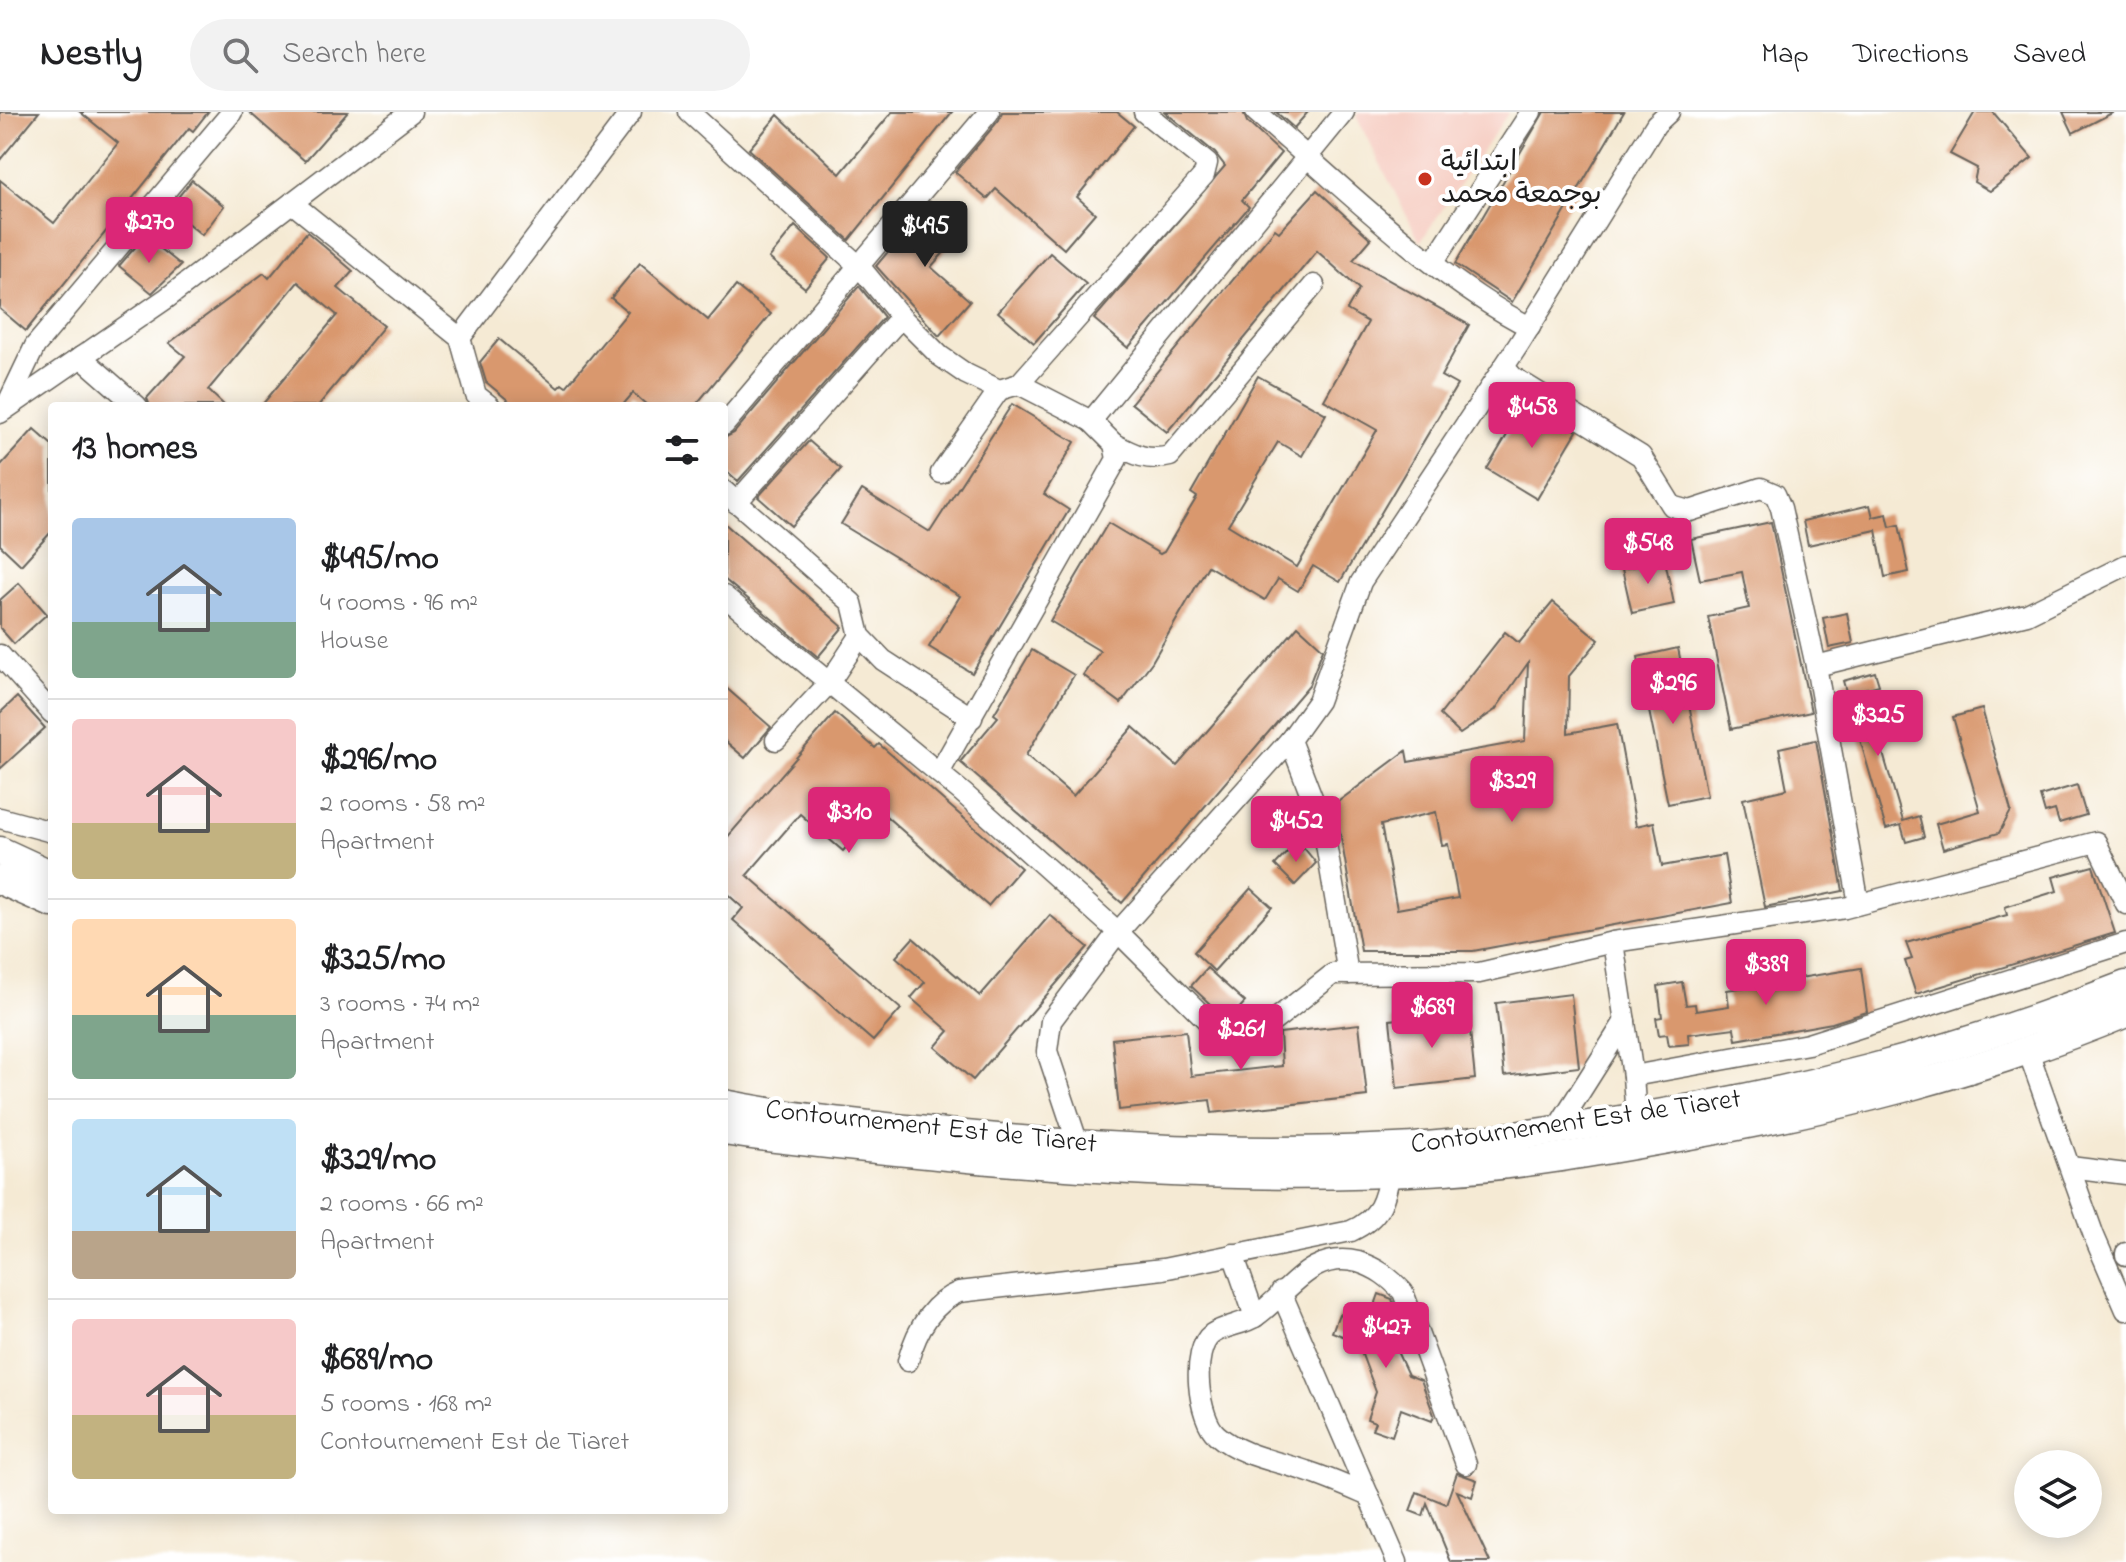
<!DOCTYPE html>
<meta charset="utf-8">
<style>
body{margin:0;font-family:"Indie Flower","Playpen Sans Arabic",sans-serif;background:#f2f2f2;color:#202124;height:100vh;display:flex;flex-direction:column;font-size:30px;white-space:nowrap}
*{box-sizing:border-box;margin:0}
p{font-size:26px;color:#757577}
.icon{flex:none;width:44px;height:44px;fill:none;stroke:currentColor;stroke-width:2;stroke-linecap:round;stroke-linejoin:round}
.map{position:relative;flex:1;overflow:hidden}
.side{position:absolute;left:48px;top:290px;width:680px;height:1112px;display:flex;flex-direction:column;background:#fff;border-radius:8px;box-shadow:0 4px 20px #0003}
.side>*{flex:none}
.controls{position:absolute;left:2014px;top:1338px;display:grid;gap:16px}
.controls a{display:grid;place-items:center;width:88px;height:88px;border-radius:50%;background:#fff;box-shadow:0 4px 20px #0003;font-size:40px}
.price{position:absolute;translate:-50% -68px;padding:0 18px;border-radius:8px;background:#db2777;color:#fff;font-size:26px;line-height:52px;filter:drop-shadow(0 2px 4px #0008)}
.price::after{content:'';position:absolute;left:50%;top:48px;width:24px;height:18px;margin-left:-12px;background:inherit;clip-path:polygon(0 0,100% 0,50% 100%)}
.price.current{background:#222;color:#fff}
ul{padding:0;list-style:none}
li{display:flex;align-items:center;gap:24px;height:200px;padding:0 24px}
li+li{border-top:2px solid #e0e0e0}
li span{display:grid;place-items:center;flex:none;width:224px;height:160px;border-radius:8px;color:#555}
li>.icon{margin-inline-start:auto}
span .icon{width:96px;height:96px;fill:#fffc;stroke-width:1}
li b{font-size:34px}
h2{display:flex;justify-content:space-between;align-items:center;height:96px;padding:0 24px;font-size:34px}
header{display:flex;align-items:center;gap:48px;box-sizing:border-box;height:112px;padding:0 40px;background:#fff;border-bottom:2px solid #e0e0e0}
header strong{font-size:38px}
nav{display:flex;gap:44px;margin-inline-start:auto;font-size:28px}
.search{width:560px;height:72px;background:#f2f2f2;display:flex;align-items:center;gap:20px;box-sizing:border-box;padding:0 28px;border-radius:44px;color:#757577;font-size:30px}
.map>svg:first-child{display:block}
.built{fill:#f7d1c7}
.building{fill:#d9986e;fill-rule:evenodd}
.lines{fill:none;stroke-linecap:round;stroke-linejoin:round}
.minor-casing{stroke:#68645c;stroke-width:23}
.highway-casing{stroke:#68645c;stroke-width:31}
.minor{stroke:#fff;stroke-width:20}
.highway{stroke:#fff;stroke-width:28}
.poi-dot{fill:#c8321e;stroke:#fff;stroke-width:3}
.labels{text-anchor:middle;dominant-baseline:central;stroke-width:8;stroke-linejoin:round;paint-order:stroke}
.poi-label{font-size:28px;fill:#1c1c1c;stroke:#fff;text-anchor:start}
.street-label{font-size:28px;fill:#1c1c1c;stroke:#fff}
</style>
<header>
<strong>Nestly</strong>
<div class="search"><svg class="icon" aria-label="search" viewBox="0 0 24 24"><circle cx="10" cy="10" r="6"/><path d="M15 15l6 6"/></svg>Search here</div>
<nav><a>Map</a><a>Directions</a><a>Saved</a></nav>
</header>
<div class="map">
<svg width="2126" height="1450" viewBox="0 0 2126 1450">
<rect width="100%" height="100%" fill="#fff"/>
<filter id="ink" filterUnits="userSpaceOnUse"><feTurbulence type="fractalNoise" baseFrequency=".0125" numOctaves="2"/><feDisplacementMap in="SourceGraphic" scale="16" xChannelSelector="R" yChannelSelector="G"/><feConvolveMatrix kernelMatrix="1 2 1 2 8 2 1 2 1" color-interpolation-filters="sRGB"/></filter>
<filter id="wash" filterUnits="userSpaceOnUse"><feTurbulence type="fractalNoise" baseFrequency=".006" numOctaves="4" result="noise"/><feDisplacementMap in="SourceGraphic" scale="32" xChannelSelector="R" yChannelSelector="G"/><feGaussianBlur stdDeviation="1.8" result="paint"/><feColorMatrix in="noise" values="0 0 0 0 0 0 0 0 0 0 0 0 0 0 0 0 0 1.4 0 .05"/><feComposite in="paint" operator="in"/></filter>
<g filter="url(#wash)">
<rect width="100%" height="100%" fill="#f5ead4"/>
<!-- built -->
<path class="built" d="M1359,0H1509L1420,130L1356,4Z"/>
<g id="blocks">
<!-- building -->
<g class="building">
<path d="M0,0H39L0,48Z"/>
<path d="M80,0H208L193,19L189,16L26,219L0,197V68L54,111L118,31Z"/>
<path d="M249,0H348L305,49Z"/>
<path d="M892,0H952L849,128L749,37L778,3L840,62Z"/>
<path d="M1002,0H1117L1134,14L1077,85L1095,101L1064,137L996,77L987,87L955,60L999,8Z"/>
<path d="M1165,0H1243L1247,10L1281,41L1242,88L1249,95L1128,236L1094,207L1225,54L1215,41Z"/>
<path d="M1276,0H1308L1294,16Z"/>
<path d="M1544,0H1624L1512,190L1455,152Z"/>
<path d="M1975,0H1993L2032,46L1990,79L1974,70L1977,56L1950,42Z"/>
<path d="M2063,0H2114L2073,21Z"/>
<path d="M192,68L224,94L202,123L169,96Z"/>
<path d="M1317,78L1371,127L1353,148L1469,213L1441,264L1457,273L1340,470L1313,454L1298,479L1278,467L1265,488L1208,454L1152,550L1121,591L1083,563L1100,539L1050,509L1108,411L1160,442L1164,440L1197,385L1191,381L1258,264L1326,302L1302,344L1278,330L1228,413L1297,455L1377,318L1324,288L1368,210L1347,198L1359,177L1317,139L1167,320L1131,291L1275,117L1279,120Z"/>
<path d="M930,90L963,119L931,155L970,189L939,224L876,154Z"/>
<path d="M795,114L830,146L805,176L769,146Z"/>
<path d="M307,120L353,159L338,176L384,214L318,294H261L337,203L298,170L208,278L225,294H150L147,286L185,244L169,231L264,161L269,166Z"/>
<path d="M145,124L181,153L152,181L119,154Z"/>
<path d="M1050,141L1086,172L1034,231L998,200Z"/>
<path d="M640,151L708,208L736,174L771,202L695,294H648L633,281L622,294H515L486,270L480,250L499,227L558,276L562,272L566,275L628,200L611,186Z"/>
<path d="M859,174L884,205L738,369L724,357V326L734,321Z"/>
<path d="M1527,289L1577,319L1537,387L1487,357Z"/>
<path d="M1012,292L1075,330L1044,382L1069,398L972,561L929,535L960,484L841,412L862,378L930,420Z"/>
<path d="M34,317L52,333V419L21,453L0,433V354Z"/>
<path d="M809,329L841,357L791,414L758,385Z"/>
<path d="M1870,393L1873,405L1887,402L1890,415L1899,413L1909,460L1885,465L1876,418L1808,433L1803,409Z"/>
<path d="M1771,410L1811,600L1731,617L1708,505L1749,496L1742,460L1700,468L1691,427Z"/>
<path d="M724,411L843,515L818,545L724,467Z"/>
<path d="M1665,448L1674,492L1632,501L1622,457Z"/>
<path d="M19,471L47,502L14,532L0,516V488Z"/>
<path d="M1553,490L1599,528L1569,564L1568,621L1617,612L1636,714L1654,710L1662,754L1724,743L1732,791L1473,839H1361L1335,692L1406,639L1408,650L1525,629L1528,551L1495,598L1460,622L1440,603L1505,520L1519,531ZM1436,700L1442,733L1448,732L1458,786L1397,797L1381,713Z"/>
<path d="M1847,501L1853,531L1829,536L1823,506Z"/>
<path d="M1298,514L1323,537L1309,573L1122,791L960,650L998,605L994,602L1032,538L1074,563L1026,643L1073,684L1133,615L1177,654Z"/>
<path d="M1678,536L1707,684L1668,692L1638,545Z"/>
<path d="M1875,560L1879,573L1864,577L1903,709L1919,704L1924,725L1906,730L1901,713L1886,717L1843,569Z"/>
<path d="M724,574L771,615L745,646L724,628Z"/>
<path d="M17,585L45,616L0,657V601Z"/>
<path d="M1982,597L2011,699L1999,721L1943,737L1936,712L1980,699L1953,605Z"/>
<path d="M835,601L875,636L879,632L1021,756L988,794L879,698L843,739L800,702L747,763L901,897L873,929L733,808L743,796L724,779V729Z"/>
<path d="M1816,628L1843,779L1765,795L1743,687L1787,677L1779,636Z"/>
<path d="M2077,673L2086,703L2059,711L2055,698L2045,701L2040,684Z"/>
<path d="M1295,732L1301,739L1304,736L1316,751L1295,773L1275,753Z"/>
<path d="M2093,754L2115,821L1916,882L1905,849L1912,847L1906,831L2007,803L2005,795L2057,779L2053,765Z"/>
<path d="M1251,776L1272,795L1214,859L1194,840Z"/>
<path d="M1050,803L1088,835L973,968L935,935L949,919L911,886L925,870L896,845L913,826L980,884Z"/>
<path d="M1207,856L1245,890L1228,909L1191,874Z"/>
<path d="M1861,856L1867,900L1832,911L1736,928L1734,916L1688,922L1689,932L1669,934L1667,922L1659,923L1656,906L1662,905L1658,874L1682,870L1686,893L1695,892L1696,899L1729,894L1727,878Z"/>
<path d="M1571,882L1579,955L1504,964L1496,891Z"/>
<path d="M1468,899L1475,967L1397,976L1390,908Z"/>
<path d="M1359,912L1367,984L1212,1001L1210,988L1119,998L1112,927L1186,919L1191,964L1282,954L1280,921Z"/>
<path d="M1379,1182L1392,1187L1396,1199L1393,1206L1379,1201L1408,1263L1421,1268L1434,1303L1432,1309L1401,1297L1392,1324L1372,1317L1375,1310L1367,1307L1376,1280L1350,1211L1345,1225L1332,1220L1339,1202L1368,1213Z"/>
<path d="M1457,1361L1477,1368L1472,1385L1457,1379L1490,1450H1451L1427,1391L1423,1404L1410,1399L1417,1380L1446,1392Z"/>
</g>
</g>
</g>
<g filter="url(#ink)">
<use href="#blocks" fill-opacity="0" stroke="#68645c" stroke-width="2"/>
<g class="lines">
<!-- minor casing -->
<g class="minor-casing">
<g id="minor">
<path d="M689,0L860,155L901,205L940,244L966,262L999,278L1019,272L1091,309L1344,0"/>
<path d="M1256,0C1337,69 1436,168 1530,215"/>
<path d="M292,91L460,226L476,283L490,294"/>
<path d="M1434,149L1531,0"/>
<path d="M460,226L631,0"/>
<path d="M81,245L137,294"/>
<path d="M1504,255L1513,265L1641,344L1672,394L1690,399L1761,376L1775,382L1781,396L1816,554L1859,792"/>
<path d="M1019,272L1204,63L1207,51L1144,0"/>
<path d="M5,297L35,234L232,0"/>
<path d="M0,301L167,186L411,0"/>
<path d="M724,313L989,0"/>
<path d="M1114,332C1133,342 1148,350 1170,344L1314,173"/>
<path d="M941,361L999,278"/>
<path d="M724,379L852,491L860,524L883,548L972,606"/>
<path d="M736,391L901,205"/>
<path d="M724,484L963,681L1118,820L1051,909L1047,939L1078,1032"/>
<path d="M0,543L52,601"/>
<path d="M1816,554L2027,502L2126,453"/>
<path d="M776,628L829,571L860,524"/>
<path d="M1290,628L1323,714L1348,862"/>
<path d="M939,661L1117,347L1114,332L1091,309"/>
<path d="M0,706L52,720"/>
<path d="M1613,830L1479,861L1333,862L1237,938L1118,820L1290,628L1318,589L1361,470L1519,232L1656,12L1669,0"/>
<path d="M2028,939L2094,1124L2126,1198"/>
<path d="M1633,964L1613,830L1845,796L2096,730L2126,792"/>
<path d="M1636,1006L1633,964L1808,932L2126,831"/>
<path d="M1556,1018L1625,909"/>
<path d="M2070,1055L2126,1062"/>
<path d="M2126,1141V1143"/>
<path d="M1233,1142L1255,1205"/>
<path d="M1281,1180L1397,1450"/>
<path d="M908,1249C916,1220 930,1192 959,1180L1163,1157L1351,1119C1380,1106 1385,1089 1390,1059"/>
<path d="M1369,1384C1348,1375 1328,1366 1306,1359C1277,1349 1241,1344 1217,1323C1198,1307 1190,1238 1212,1222C1225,1213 1243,1213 1256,1204C1290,1180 1311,1138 1358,1150C1377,1156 1389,1165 1403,1180L1466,1352"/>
</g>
</g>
<!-- highway casing -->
<g class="highway-casing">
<g id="highway">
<path d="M0,739L52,763"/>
<path d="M0,768L52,791"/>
<path d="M724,992C805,1008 883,1014 965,1023C1108,1037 1252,1043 1395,1036C1463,1032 1533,1022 1601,1011C1784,984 1954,941 2126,873"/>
<path d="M724,1019C795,1030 866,1036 937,1043C1105,1060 1276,1069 1445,1058C1523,1053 1601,1039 1679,1025C1832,998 1981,961 2126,901"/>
</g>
</g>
<!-- minor -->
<use href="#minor" class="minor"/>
<!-- highway -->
<use href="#highway" class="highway"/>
</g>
</g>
<!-- markers -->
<circle class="poi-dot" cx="1425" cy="67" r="8"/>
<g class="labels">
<!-- poi labels -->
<g class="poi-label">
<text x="1441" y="51">ابتدائية<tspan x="1441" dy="32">بوجمعة محمد</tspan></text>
</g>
<!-- street labels -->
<g class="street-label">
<text transform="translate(1576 1011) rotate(-8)">Contournement Est de Tiaret</text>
<text transform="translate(931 1016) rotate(6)">Contournement Est de Tiaret</text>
</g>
</g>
</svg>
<div class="controls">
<a><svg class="icon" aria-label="layers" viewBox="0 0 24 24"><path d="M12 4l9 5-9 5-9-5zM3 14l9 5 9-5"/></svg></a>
</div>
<b class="price" style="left:149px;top:153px">$270</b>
<b class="price current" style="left:925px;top:157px">$495</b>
<b class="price" style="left:1532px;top:338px">$458</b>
<b class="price" style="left:1648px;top:474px">$548</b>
<b class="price" style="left:1673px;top:614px">$296</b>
<b class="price" style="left:1878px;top:646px">$325</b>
<b class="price" style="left:1512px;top:712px">$329</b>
<b class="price" style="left:849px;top:743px">$310</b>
<b class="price" style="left:1296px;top:752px">$452</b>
<b class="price" style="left:1766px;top:895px">$389</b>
<b class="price" style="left:1432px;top:938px">$689</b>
<b class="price" style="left:1241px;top:960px">$261</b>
<b class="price" style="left:1386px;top:1258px">$427</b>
<section class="side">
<h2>13 homes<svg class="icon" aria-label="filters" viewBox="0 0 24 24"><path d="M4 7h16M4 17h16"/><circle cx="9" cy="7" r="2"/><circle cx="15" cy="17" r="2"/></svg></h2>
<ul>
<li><span style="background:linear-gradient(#a9c7e8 65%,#7fa58c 0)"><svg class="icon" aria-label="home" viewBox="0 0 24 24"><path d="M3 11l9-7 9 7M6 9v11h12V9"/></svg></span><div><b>$495/mo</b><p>4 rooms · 96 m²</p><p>House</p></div></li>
<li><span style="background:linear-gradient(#f6c9c9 65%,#c2b280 0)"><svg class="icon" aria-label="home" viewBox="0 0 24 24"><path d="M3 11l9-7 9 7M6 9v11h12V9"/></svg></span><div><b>$296/mo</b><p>2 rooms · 58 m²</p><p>Apartment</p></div></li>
<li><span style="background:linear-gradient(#ffd9b3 60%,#7fa58c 0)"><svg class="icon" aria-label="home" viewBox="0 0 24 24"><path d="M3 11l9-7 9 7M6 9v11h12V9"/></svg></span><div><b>$325/mo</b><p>3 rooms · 74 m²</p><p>Apartment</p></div></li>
<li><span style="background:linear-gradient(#bfe0f5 70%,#b9a48a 0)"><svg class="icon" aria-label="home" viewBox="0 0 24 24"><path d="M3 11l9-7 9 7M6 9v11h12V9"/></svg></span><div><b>$329/mo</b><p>2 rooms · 66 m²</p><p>Apartment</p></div></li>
<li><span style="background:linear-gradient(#f6c9c9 60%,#c2b280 0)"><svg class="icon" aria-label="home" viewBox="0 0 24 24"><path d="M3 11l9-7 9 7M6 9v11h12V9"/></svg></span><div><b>$689/mo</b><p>5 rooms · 168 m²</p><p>Contournement Est de Tiaret</p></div></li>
</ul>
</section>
</div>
